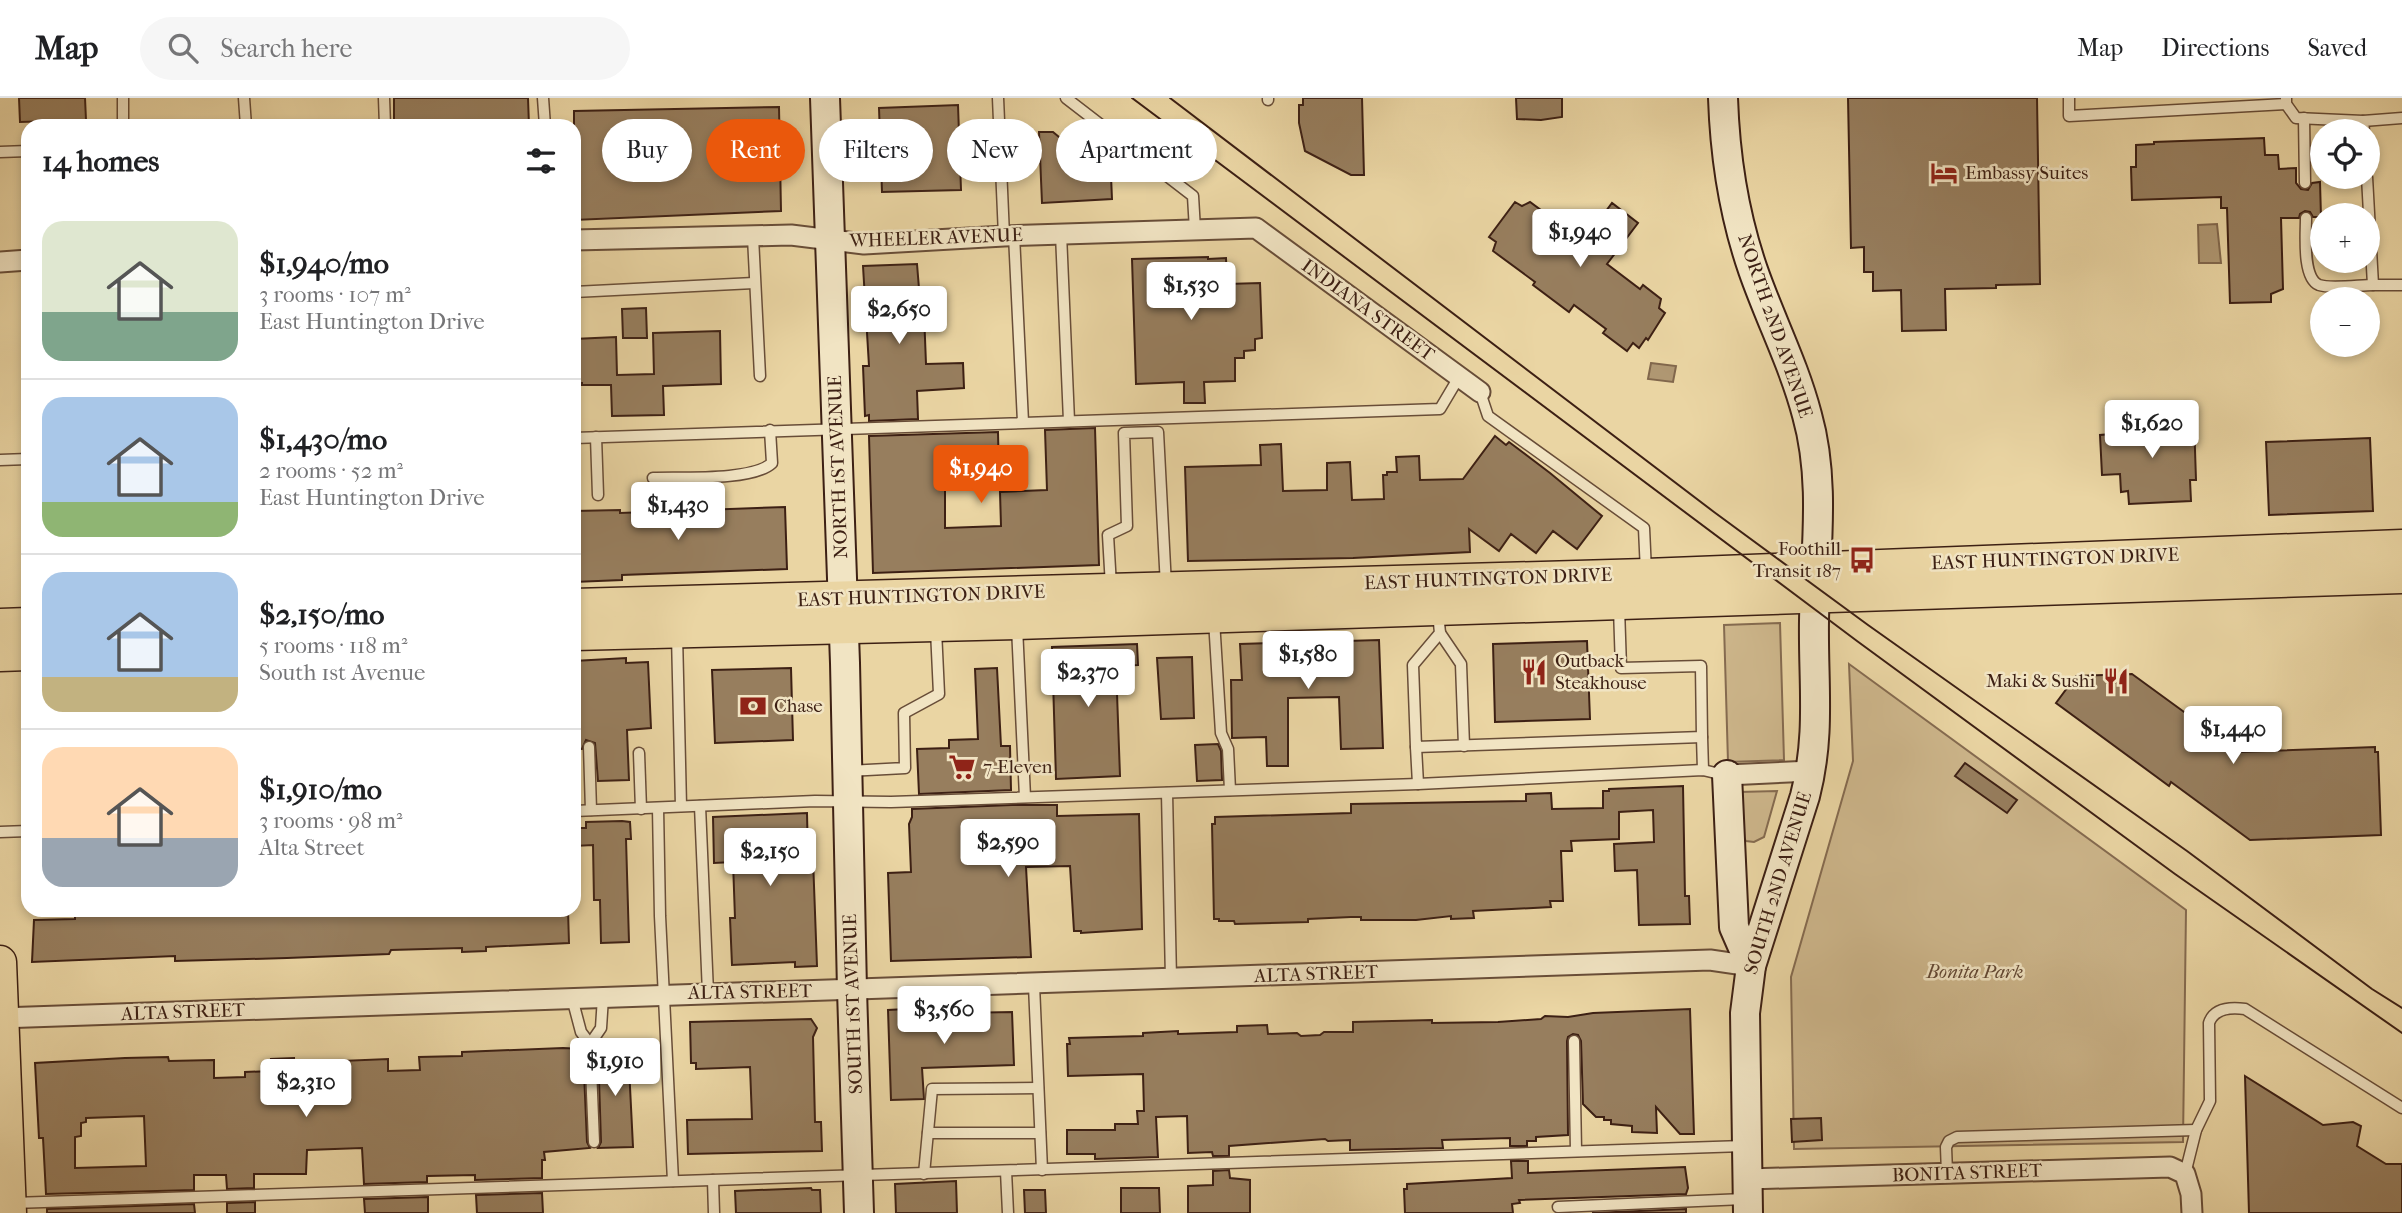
<!DOCTYPE html>
<meta charset="utf-8">
<style>
body{margin:0;font-family:"IM FELL French Canon",serif;background:#f6f6f6;color:#202124;height:100vh;display:flex;flex-direction:column;font-size:26px;white-space:nowrap}
*{box-sizing:border-box;margin:0}
p{font-size:23px;color:#757577}
.icon{flex:none;width:38px;height:38px;fill:none;stroke:currentColor;stroke-width:2;stroke-linecap:round;stroke-linejoin:round}
.map{position:relative;flex:1;overflow:hidden}
.sheet{position:absolute;left:21px;top:21px;width:560px;height:798px;display:flex;flex-direction:column;background:#fff;border-radius:21px;box-shadow:0 4px 10px #0003}
.sheet>*{flex:none}
.hud{position:absolute;left:602px;top:21px;width:665px;height:63px;display:flex;gap:14px}
.buttons{position:absolute;left:2310px;top:21px;display:grid;gap:14px}
.buttons a{display:grid;place-items:center;width:70px;height:70px;border-radius:50%;background:#fff;box-shadow:0 4px 10px #0003;font-size:35px}
.price{position:absolute;translate:-50% -60px;padding:0 16px;border-radius:7px;background:#fff;color:#222;font-size:23px;line-height:46px;filter:drop-shadow(0 2px 4px #0008)}
.price::after{content:'';position:absolute;left:50%;top:42px;width:21px;height:16px;margin-left:-10px;background:inherit;clip-path:polygon(0 0,100% 0,50% 100%)}
.price.selected{background:#ea580c;color:#fff}
ul{padding:0;list-style:none}
li{display:flex;align-items:center;gap:21px;height:175px;padding:0 21px}
li+li{border-top:2px solid #e0e0e0}
li span{display:grid;place-items:center;flex:none;width:196px;height:140px;border-radius:21px;color:#555}
li>.icon{margin-inline-start:auto}
span .icon{width:84px;height:84px;fill:#fffc;stroke-width:1}
li b{font-size:30px}
h2{display:flex;justify-content:space-between;align-items:center;height:84px;padding:0 21px;font-size:30px}
.tag{padding:0 24px;border-radius:32px;background:#fff;box-shadow:0 4px 10px #0003;font-size:24px;line-height:63px}
.tag.selected{background:#ea580c;color:#fff}
header{display:flex;align-items:center;gap:42px;box-sizing:border-box;height:98px;padding:0 35px;background:#fff;border-bottom:2px solid #e0e0e0}
header strong{font-size:33px}
nav{display:flex;gap:38px;margin-inline-start:auto;font-size:24px}
.search{width:490px;height:63px;background:#f6f6f6;display:flex;align-items:center;gap:18px;box-sizing:border-box;padding:0 24px;border-radius:38px;color:#757577;font-size:26px}
.map>svg:first-child{display:block}
.green{fill:#cdb68b;stroke:#856b50;stroke-width:2}
.water{fill:#af9772;stroke:#81674c;stroke-width:2}
.building{fill:#977e5e;stroke:#3d2014;stroke-width:2;fill-rule:evenodd}
.lines{fill:none;stroke-linecap:round;stroke-linejoin:round}
.lane-casing{stroke:#684d38;stroke-width:13}
.street-casing{stroke:#684d38;stroke-width:23}
.secondary-casing{stroke:#3d2014;stroke-width:32}
.primary-casing{stroke:#3d2014;stroke-width:35}
.lane{stroke:#f1e4c3;stroke-width:10}
.street{stroke:#f1e4c3;stroke-width:19}
.secondary{stroke:#f1e4c3;stroke-width:28}
.primary{stroke:#ead5a3;stroke-width:32}
.tram{stroke:#3d2014;stroke-width:2}
.labels{text-anchor:middle;dominant-baseline:central;stroke-width:5;stroke-linejoin:round;paint-order:stroke}
.poi-label{font-size:19px;fill:#3d2014;stroke:#f1e4c3;text-anchor:start}
.street-label{font-size:19px;fill:#3d2014;stroke:#f1e4c3}
.park-label{font-size:19px;font-style:italic;fill:#614632;stroke:#f1e4c3}
</style>
<header>
<strong>Map</strong>
<div class="search"><svg class="icon" aria-label="search" viewBox="0 0 24 24"><circle cx="10" cy="10" r="6"/><path d="M15 15l6 6"/></svg>Search here</div>
<nav><a>Map</a><a>Directions</a><a>Saved</a></nav>
</header>
<div class="map">
<svg width="2402" height="1115" viewBox="0 0 2402 1115">
<rect width="100%" height="100%" fill="#ead5a3"/>
<filter id="stains"><feTurbulence type="fractalNoise" baseFrequency=".00286" numOctaves="4"/><feColorMatrix values="0 0 0 0 .2 0 0 0 0 .09 0 0 0 0 .02 0 0 0 .5 -.17"/></filter>
<radialGradient id="worn" r=".72"><stop offset=".6" stop-color="#630" stop-opacity="0"/><stop offset="1" stop-color="#630" stop-opacity=".3"/></radialGradient>
<!-- green -->
<g class="green">
<path d="M1780,525L1784,662L1728,664L1724,527Z"/>
<path d="M1849,566L2186,812L2183,1044L1794,1051L1791,879L1853,663Z"/>
<path d="M1777,693L1764,739L1754,744L1746,743L1740,734L1739,694Z"/>
</g>
<!-- water -->
<g class="water">
<path d="M2217,126L2221,165H2199L2198,127Z"/>
<path d="M1651,265L1676,268L1673,284L1648,281Z"/>
</g>
<!-- building -->
<g class="building">
<path d="M19,0H85L86,22L20,24Z"/>
<path d="M394,0H528L529,28H394Z"/>
<path d="M1303,0H1362L1364,77H1351L1305,53L1299,25V7H1303Z"/>
<path d="M1516,0H1562V19L1541,22L1517,21Z"/>
<path d="M1848,0H2037L2040,186L1996,187V190L1945,191L1946,232L1902,233L1901,192L1873,193V174H1864V149L1851,150Z"/>
<path d="M958,7L961,92L882,94L879,10Z"/>
<path d="M779,9L781,113L574,122V13Z"/>
<path d="M1086,31L1125,61L1111,78L1112,101L1042,105L1039,34H1053L1071,49Z"/>
<path d="M2264,40L2265,57H2278L2279,71L2296,70V85L2301,91L2308,92L2312,85L2320,84L2321,119H2313L2310,114L2305,113L2300,116L2299,120H2281L2283,191L2271,196V204L2230,205L2227,110H2221V99L2132,102L2131,69H2136V47L2154,46V44Z"/>
<path d="M1515,104L1522,108L1530,104L1572,135L1574,132L1586,140L1612,105L1638,125L1607,166L1640,191L1643,187L1661,201L1659,210L1665,215L1648,242L1646,240L1639,250L1633,245L1627,253L1603,235L1606,231L1574,207L1569,214L1533,187L1535,184L1493,153L1496,144L1489,139Z"/>
<path d="M1208,159V161L1226,160L1227,186L1260,185L1262,240L1255,241V252L1244,253V260H1235V283L1204,284L1205,305H1184V284L1136,286L1132,161Z"/>
<path d="M917,166L921,215H924L926,266L963,265L964,290L917,293L918,321L869,323V317L865,318L863,268H869L863,168Z"/>
<path d="M646,210L647,240H623L622,211Z"/>
<path d="M720,233L721,286L663,288L664,317L612,318L611,287H582V285H574V241L616,239L617,277L654,276L653,235Z"/>
<path d="M2194,322L2196,382H2190L2191,403L2129,406L2128,393L2121,394L2120,376L2102,377L2100,337L2112,336V325Z"/>
<path d="M1095,330L1099,467L873,475L869,338L998,334L999,380L949,382V385H945V430L1001,428L1000,394L1047,392L1045,332Z"/>
<path d="M1495,338L1506,347L1509,344L1550,375L1602,418L1577,451L1553,433L1536,455L1511,436L1499,453L1469,431L1470,454L1353,460L1188,463L1185,369L1261,367L1260,347L1281,346L1283,393L1327,392V365L1350,364L1352,402L1384,401L1383,377H1387V374H1397L1396,359L1419,358L1420,382L1463,381Z"/>
<path d="M2370,340L2373,413L2269,417L2266,344Z"/>
<path d="M785,409L787,471L622,477V482L574,484V413L620,412V415Z"/>
<path d="M1379,542L1383,650L1341,651L1339,599L1288,600V668H1267L1266,639L1232,640L1231,582H1242L1240,546Z"/>
<path d="M1587,543L1590,621L1495,624L1493,546Z"/>
<path d="M1137,546L1138,567L1116,568L1120,678L1056,681L1052,549Z"/>
<path d="M1192,559L1194,620L1161,621L1157,560Z"/>
<path d="M626,560V565L648,564L651,630L627,632L629,682L598,683L595,645L586,642L582,651H574V563Z"/>
<path d="M791,570L793,642L715,645L712,572Z"/>
<path d="M997,570L1001,648H1010L1011,692L919,696L917,651L949,650V642L978,641L975,571Z"/>
<path d="M2132,576L2239,654L2375,649V654H2378L2381,737L2250,742L2171,684L2169,688L2056,605L2076,578Z"/>
<path d="M1218,646L1221,653L1222,682L1197,683L1195,647Z"/>
<path d="M1965,665L2017,702L2007,715L1955,678Z"/>
<path d="M1683,688L1685,798H1689L1690,826L1639,827L1637,772L1615,773L1614,746L1654,744L1653,712L1619,714V741L1571,743L1572,753H1561L1563,803H1550L1551,809L1473,813L1474,820L1451,821V818L1416,822H1361V819H1351L1308,821V824L1235,826L1234,823H1219V821H1214L1212,726H1215V719L1351,715V706L1526,703V696L1551,695L1552,711L1603,710V693H1609V691Z"/>
<path d="M1012,707H1057V718L1139,716L1142,831L1081,835V833H1074L1070,768L1026,769L1031,859L891,863L888,775L911,774L909,726L912,719V711Z"/>
<path d="M807,715L808,761H813L817,868L795,869V864L732,867L730,820H735L733,764L714,765L713,719Z"/>
<path d="M622,723L630,724L631,741H626L629,844L601,845L600,802H594L593,747L574,748V730H586V724Z"/>
<path d="M75,812H306V818H349V812H568L569,845L486,849V853L462,854V850L391,852L389,856L287,860L175,863V858L32,864L34,822L75,821Z"/>
<path d="M906,911V916L1012,914L1014,967L922,970L924,1001L891,1002L888,912Z"/>
<path d="M1690,911L1694,1036H1680L1656,1009L1657,1035L1632,1034V1028L1611,1026V1022H1604V1019H1596L1583,1006L1581,943L1578,937L1573,936L1568,939L1567,943L1568,1037L1536,1039V1043H1527V1048H1510V1040L1442,1042L1443,1050L1350,1052V1042L1328,1043L1325,1041L1229,1048V1058H1213L1212,1054L1188,1055L1187,1018L1156,1019L1158,1059L1095,1061V1056H1067V1032H1115V1026H1138L1137,1013H1144L1143,976L1068,978L1067,946H1070L1069,940L1143,938V935L1178,933V936L1237,934V928L1267,927L1268,936L1297,935L1301,938L1320,937L1324,934H1353V924L1432,922V925L1498,924L1541,921L1545,918L1568,919L1593,915Z"/>
<path d="M811,921L817,930L813,939L815,1024H821L822,1053L688,1056L687,1022L752,1021L750,969L696,971V965H691L690,924Z"/>
<path d="M628,949L633,1049L598,1050L601,1044L598,950Z"/>
<path d="M563,950L583,951L587,1044L590,1050L544,1054L545,1062H542V1080L475,1082V1077L427,1078V1084L364,1086L362,1050L307,1052L306,1076H254V1090L227,1091L226,1077H194V1092L46,1096L43,1040H39L35,965L125,960L168,959L169,963L214,962V980L245,979V974L272,973L271,961L294,960V965L388,961V973L420,972L419,959L462,958V954ZM144,1018L146,1068L75,1070V1039L81,1038V1025L86,1024V1020Z"/>
<path d="M2245,978L2323,1027L2353,1024L2361,1028L2357,1048L2386,1066H2402V1115H2249Z"/>
<path d="M1821,1020L1822,1042L1792,1044L1791,1021Z"/>
<path d="M1511,1063H1528V1075L1685,1069L1688,1090L1686,1096L1519,1102L1520,1105L1512,1106L1513,1115H1405L1404,1091H1407V1086L1512,1080Z"/>
<path d="M1229,1072L1230,1080L1250,1082V1115H1188V1088L1213,1087V1073Z"/>
<path d="M956,1083L957,1115H896L895,1086Z"/>
<path d="M811,1090L812,1092H820L821,1115H736L735,1093Z"/>
<path d="M1121,1090H1159L1160,1115H1121Z"/>
<path d="M1024,1092H1045L1046,1115H1025Z"/>
<path d="M542,1095L543,1115H477L476,1097Z"/>
<path d="M428,1099V1115H365L364,1101Z"/>
<path d="M255,1104V1115H227V1105Z"/>
<path d="M194,1106L195,1115H47V1111Z"/>
<path d="M1686,1111V1115H1592Z"/>
</g>
<g class="lines">
<!-- lane casing -->
<g class="lane-casing">
<g id="lane">
<path d="M244,0L246,28"/>
<path d="M384,0L385,28"/>
<path d="M543,0L545,28"/>
<path d="M998,0L1004,138"/>
<path d="M1066,0L1193,98L1195,132"/>
<path d="M1268,0V2"/>
<path d="M2069,0V18L2286,6"/>
<path d="M2286,0V6L2296,20L2363,23"/>
<path d="M2304,20L2305,85"/>
<path d="M123,28V0"/>
<path d="M2364,33L2363,23L2402,20"/>
<path d="M0,54L28,53"/>
<path d="M2367,79L2373,187H2402"/>
<path d="M2306,120C2306,136 2302,180 2319,187C2330,191 2360,187 2373,187"/>
<path d="M1061,136L1069,323"/>
<path d="M1014,137L1023,324"/>
<path d="M753,139L760,278"/>
<path d="M574,194L754,185"/>
<path d="M1480,294L1488,318L1644,430L1646,474"/>
<path d="M596,339L598,397"/>
<path d="M574,340L1440,311L1459,279"/>
<path d="M0,362L28,361"/>
<path d="M653,380C682,379 753,383 772,365L770,332"/>
<path d="M1111,488L1108,437L1127,428L1124,335L1158,334L1166,488"/>
<path d="M1438,515L1440,535L1413,567L1416,649L1702,639L1701,568L1621,570L1619,510"/>
<path d="M1214,522L1221,635L1228,651L1230,692"/>
<path d="M1017,529L1025,699"/>
<path d="M1440,535L1461,566L1464,648"/>
<path d="M677,537L681,708"/>
<path d="M1702,639L1703,672"/>
<path d="M589,649L591,712"/>
<path d="M1416,649L1418,686"/>
<path d="M639,655L641,711"/>
<path d="M848,673L905,670L904,615L939,596L936,532"/>
<path d="M1167,695L1171,881"/>
<path d="M700,708L708,895"/>
<path d="M658,710L660,818L673,1083"/>
<path d="M574,713L815,703L891,704L1418,686L1703,672L1724,677"/>
<path d="M0,734L28,733"/>
<path d="M1034,887L1042,1072"/>
<path d="M572,900L581,934L590,946L594,1044"/>
<path d="M1574,943L1576,1053"/>
<path d="M590,946L601,930L603,899"/>
<path d="M928,1035H1040"/>
<path d="M1006,1073L1008,1115"/>
<path d="M1947,1075L1946,1049L1949,1043L1957,1039L2196,1032"/>
<path d="M924,1076L932,991L1038,990"/>
<path d="M2185,1076L2196,1032L2210,1003L2209,925C2214,910 2230,909 2245,911L2402,1010"/>
<path d="M713,1082L714,1115"/>
<path d="M13,1105L1744,1048"/>
<path d="M1558,1109L1744,1101"/>
</g>
</g>
<!-- street casing -->
<g class="street-casing">
<g id="street">
<path d="M574,142L791,137L864,146L1004,138L1256,130L1480,294"/>
<path d="M0,164L28,162"/>
<path d="M1727,677L1811,673"/>
<path d="M0,920L1710,862L1751,868"/>
<path d="M1748,1081L2170,1069L2185,1076L2191,1096L2192,1115"/>
</g>
</g>
<!-- secondary casing -->
<g class="secondary-casing">
<g id="secondary">
<path d="M825,0L845,565L852,892L859,1115"/>
<path d="M1723,0C1725,59 1734,117 1753,172C1770,221 1794,267 1807,317C1826,384 1815,455 1814,523C1813,585 1821,636 1805,698L1751,868L1745,915L1748,1115"/>
<path d="M1727,677L1734,829L1751,868"/>
</g>
</g>
<!-- primary casing -->
<g class="primary-casing">
<g id="primary">
<path d="M574,507L1646,477L2402,448"/>
<path d="M0,527L28,526"/>
<path d="M574,536L1017,525L2402,479"/>
<path d="M0,557L28,556"/>
<path d="M0,864L10,1115"/>
</g>
</g>
<!-- lane -->
<use href="#lane" class="lane"/>
<!-- street -->
<use href="#street" class="street"/>
<!-- secondary -->
<use href="#secondary" class="secondary"/>
<!-- primary -->
<use href="#primary" class="primary"/>
<!-- tram -->
<g class="tram">
<path d="M1132,0L1857,543L2175,776L2402,935"/>
<path d="M1170,0L1714,414L1868,527L2187,753L2372,891L2402,910"/>
</g>
</g>
<!-- icons -->
<defs>
<g id="hotel-bare" transform="scale(2.1)"><path d="M-6-4.5h1.5V1H6V5H4.5V3h-9V5H-6ZM-4 0a1.8 1.8 0 1 1 3.6 0ZM.5 0V-2.5h3Q6-2.5 6 0Z" fill="#8f2418" stroke="#f1e4c3" stroke-width="2.5" paint-order="stroke"/></g>
<g id="bus-bare" transform="scale(2.1)"><path d="M-5-6H5V4H4V6H2V4H-2V6H-4V4H-5ZM-3.5-4V0h7V-4ZM-3.5 1.2v1.5H-2V1.2ZM2 1.2v1.5H3.5V1.2Z" fill="#8f2418" stroke="#f1e4c3" stroke-width="2.5" paint-order="stroke"/></g>
<g id="restaurant-bare" transform="scale(2.1)"><path d="M-5-6h1v4h1v-4h1v4h1v-4h1v5L-1.5 .5V6h-2V.5L-5-1ZM5-6V6H3V1.5H1.5Q1.5-4 5-6Z" fill="#8f2418" stroke="#f1e4c3" stroke-width="2.5" paint-order="stroke"/></g>
<g id="bank-bare" transform="scale(2.1)"><path d="M-6-4H6V4H-6ZM0-2.3a2.3 2.3 0 1 0 0 4.6a2.3 2.3 0 1 0 0-4.6Z" fill="#8f2418" stroke="#f1e4c3" stroke-width="2.5" paint-order="stroke"/></g>
<g id="supermarket-bare" transform="scale(2.1)"><path d="M-6-5.5h2.5l.6 2H6L4.5 2H-2.5L-4.4-4H-6ZM-1.5 3.2a1.3 1.3 0 1 0 .1 0ZM3 3.2a1.3 1.3 0 1 0 .1 0Z" fill="#8f2418" stroke="#f1e4c3" stroke-width="2.5" paint-order="stroke"/></g>
</defs>
<g fill-rule="evenodd">
<use href="#hotel-bare" x="1944" y="75"/>
<use href="#bus-bare" x="1862" y="462"/>
<use href="#restaurant-bare" x="1534" y="574"/>
<use href="#restaurant-bare" x="2116" y="583"/>
<use href="#bank-bare" x="753" y="608"/>
<use href="#supermarket-bare" x="962" y="669"/>
</g>
<g class="labels">
<!-- poi labels -->
<g class="poi-label">
<text x="1965" y="75">Embassy Suites</text>
<text x="1841" y="451" text-anchor="end">Foothill<tspan x="1841" dy="22">Transit 187</tspan></text>
<text x="1555" y="563">Outback<tspan x="1555" dy="22">Steakhouse</tspan></text>
<text x="2095" y="583" text-anchor="end">Maki &amp; Sushi</text>
<text x="774" y="608">Chase</text>
<text x="983" y="669">7-Eleven</text>
</g>
<!-- street labels -->
<g class="street-label">
<text transform="translate(936 140) rotate(-2)">WHEELER AVENUE</text>
<text transform="translate(1368 212) rotate(36)">INDIANA STREET</text>
<text transform="translate(1775 228) rotate(71)">NORTH 2ND AVENUE</text>
<text transform="translate(838 369) rotate(-92)">NORTH 1ST AVENUE</text>
<text transform="translate(2055 461) rotate(-2)">EAST HUNTINGTON DRIVE</text>
<text transform="translate(1488 481) rotate(-2)">EAST HUNTINGTON DRIVE</text>
<text transform="translate(921 498) rotate(-2)">EAST HUNTINGTON DRIVE</text>
<text transform="translate(1778 785) rotate(-73)">SOUTH 2ND AVENUE</text>
<text transform="translate(1316 876) rotate(-2)">ALTA STREET</text>
<text transform="translate(750 894) rotate(-1)">ALTA STREET</text>
<text transform="translate(853 906) rotate(-92)">SOUTH 1ST AVENUE</text>
<text transform="translate(183 914) rotate(-2)">ALTA STREET</text>
<text transform="translate(1967 1075) rotate(-2)">BONITA STREET</text>
</g>
<!-- park labels -->
<g class="park-label">
<text x="1975" y="874">Bonita Park</text>
</g>
</g>
<rect width="100%" height="100%" filter="url(#stains)"/>
<rect width="100%" height="100%" fill="url(#worn)"/>
</svg>
<div class="buttons">
<a><svg class="icon" aria-label="locate" viewBox="0 0 24 24"><circle cx="12" cy="12" r="6"/><path d="M12 2v4M12 18v4M2 12h4M18 12h4"/></svg></a>
<a>+</a>
<a>−</a>
</div>
<b class="price" style="left:1580px;top:171px">$1,940</b>
<b class="price" style="left:1191px;top:224px">$1,530</b>
<b class="price" style="left:899px;top:248px">$2,650</b>
<b class="price" style="left:2152px;top:362px">$1,620</b>
<b class="price selected" style="left:981px;top:407px">$1,940</b>
<b class="price" style="left:678px;top:444px">$1,430</b>
<b class="price" style="left:1308px;top:593px">$1,580</b>
<b class="price" style="left:1088px;top:611px">$2,370</b>
<b class="price" style="left:2233px;top:668px">$1,440</b>
<b class="price" style="left:1008px;top:781px">$2,590</b>
<b class="price" style="left:770px;top:790px">$2,150</b>
<b class="price" style="left:944px;top:948px">$3,560</b>
<b class="price" style="left:615px;top:1000px">$1,910</b>
<b class="price" style="left:306px;top:1021px">$2,310</b>
<div class="hud">
<a class="tag">Buy</a>
<a class="tag selected">Rent</a>
<a class="tag">Filters</a>
<a class="tag">New</a>
<a class="tag">Apartment</a>
</div>
<section class="sheet">
<h2>14 homes<svg class="icon" aria-label="filters" viewBox="0 0 24 24"><path d="M4 7h16M4 17h16"/><circle cx="9" cy="7" r="2"/><circle cx="15" cy="17" r="2"/></svg></h2>
<ul>
<li><span style="background:linear-gradient(#dfe7d0 65%,#7fa58c 0)"><svg class="icon" aria-label="home" viewBox="0 0 24 24"><path d="M3 11l9-7 9 7M6 9v11h12V9"/></svg></span><div><b>$1,940/mo</b><p>3 rooms · 107 m²</p><p>East Huntington Drive</p></div></li>
<li><span style="background:linear-gradient(#a9c7e8 75%,#8fb573 0)"><svg class="icon" aria-label="home" viewBox="0 0 24 24"><path d="M3 11l9-7 9 7M6 9v11h12V9"/></svg></span><div><b>$1,430/mo</b><p>2 rooms · 52 m²</p><p>East Huntington Drive</p></div></li>
<li><span style="background:linear-gradient(#a9c7e8 75%,#c2b280 0)"><svg class="icon" aria-label="home" viewBox="0 0 24 24"><path d="M3 11l9-7 9 7M6 9v11h12V9"/></svg></span><div><b>$2,150/mo</b><p>5 rooms · 118 m²</p><p>South 1st Avenue</p></div></li>
<li><span style="background:linear-gradient(#ffd9b3 65%,#9aa5b1 0)"><svg class="icon" aria-label="home" viewBox="0 0 24 24"><path d="M3 11l9-7 9 7M6 9v11h12V9"/></svg></span><div><b>$1,910/mo</b><p>3 rooms · 98 m²</p><p>Alta Street</p></div></li>
</ul>
</section>
</div>
